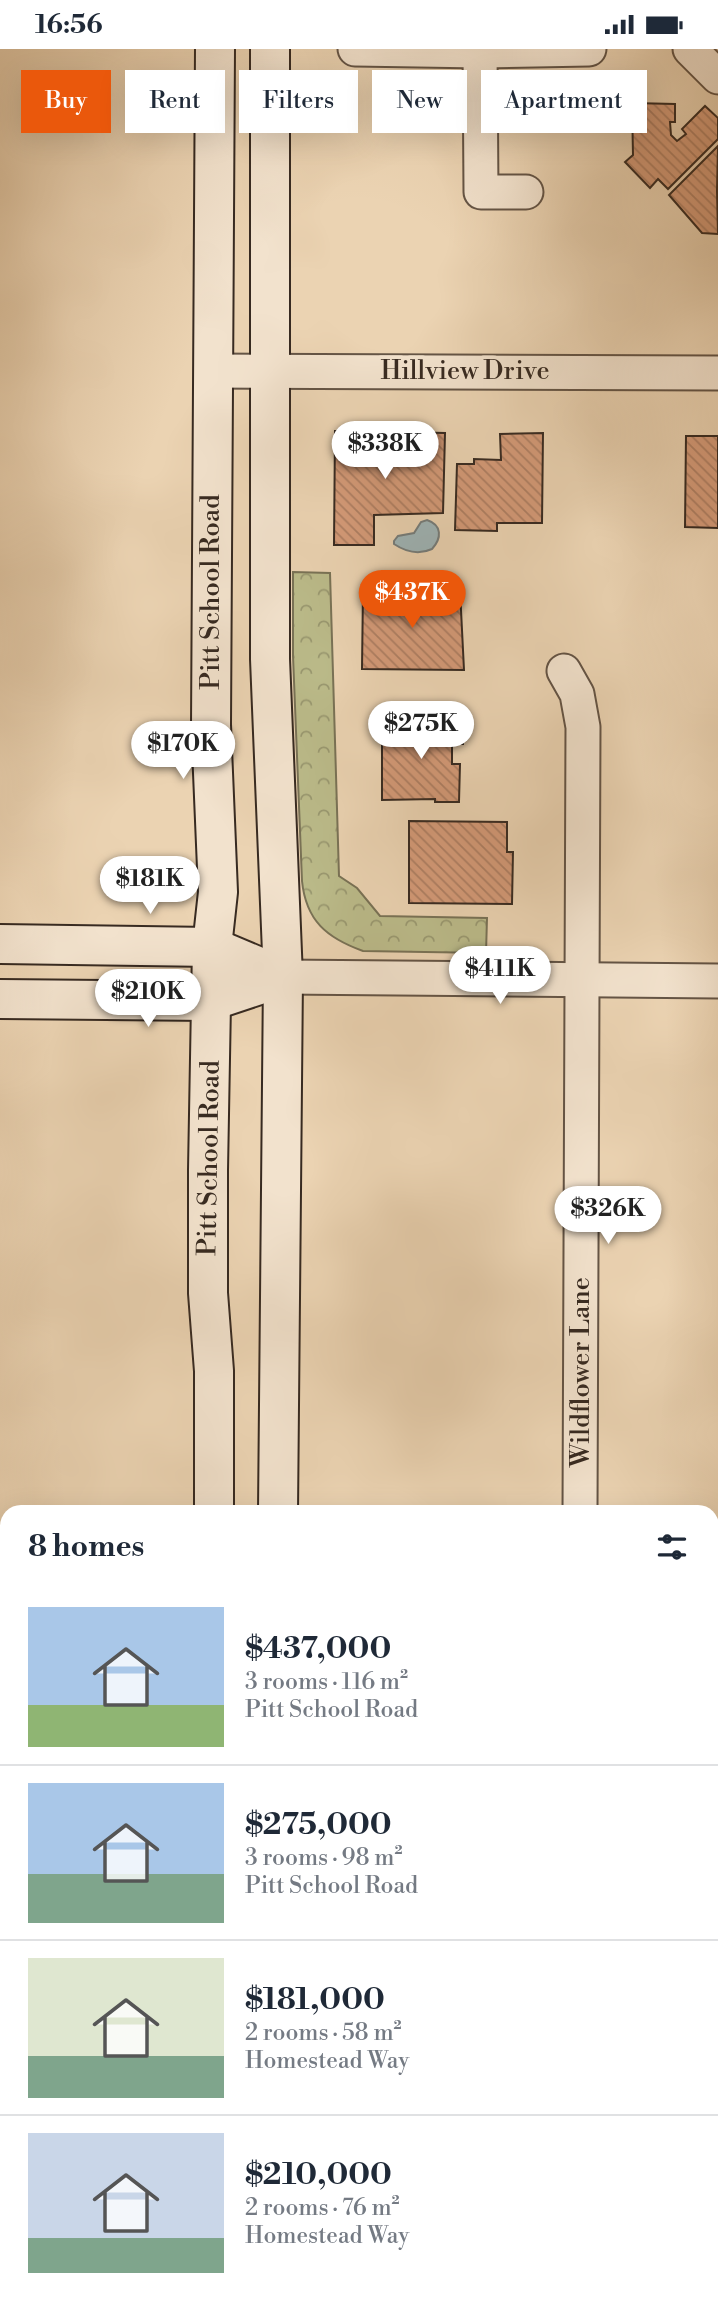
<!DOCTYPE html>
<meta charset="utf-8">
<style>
body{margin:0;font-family:"Libre Bodoni",serif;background:#f2f2f3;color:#1f2937;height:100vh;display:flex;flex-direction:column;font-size:26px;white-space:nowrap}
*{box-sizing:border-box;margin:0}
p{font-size:23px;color:#747a83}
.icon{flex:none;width:38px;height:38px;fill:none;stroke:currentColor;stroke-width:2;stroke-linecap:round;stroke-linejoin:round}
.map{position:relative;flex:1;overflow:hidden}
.side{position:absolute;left:0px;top:1456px;width:719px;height:800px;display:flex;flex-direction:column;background:#fff;border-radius:21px 21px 0 0;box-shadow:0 7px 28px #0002}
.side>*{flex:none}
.hud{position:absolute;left:21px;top:21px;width:677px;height:63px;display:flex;gap:14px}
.price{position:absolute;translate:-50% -60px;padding:0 16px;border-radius:24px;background:#fff;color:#222;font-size:23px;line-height:46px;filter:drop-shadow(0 2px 4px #0008)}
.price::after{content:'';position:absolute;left:50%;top:42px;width:21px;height:16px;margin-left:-10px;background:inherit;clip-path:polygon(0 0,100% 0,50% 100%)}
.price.selected{background:#ea580c;color:#fff}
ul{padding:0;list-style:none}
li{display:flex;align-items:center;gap:21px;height:175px;padding:0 28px}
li+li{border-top:2px solid #e0e1e3}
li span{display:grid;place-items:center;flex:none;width:196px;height:140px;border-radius:0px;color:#555}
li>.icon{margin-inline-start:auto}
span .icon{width:84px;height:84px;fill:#fffc;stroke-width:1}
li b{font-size:30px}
h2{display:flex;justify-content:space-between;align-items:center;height:84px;padding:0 28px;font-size:30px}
.pill{padding:0 24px;border-radius:0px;background:#fff;box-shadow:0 7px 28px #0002;font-size:24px;line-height:63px}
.pill.selected{background:#ea580c;color:#fff}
.status{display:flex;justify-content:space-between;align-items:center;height:49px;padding:0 35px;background:#fff;direction:ltr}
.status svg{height:19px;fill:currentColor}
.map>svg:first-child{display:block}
.park{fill:url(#park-crowns);stroke:#797256;stroke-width:2}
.water{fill:#9eb5b8;stroke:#757d7c;stroke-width:2}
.building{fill:url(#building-back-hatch);stroke:#372a21;stroke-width:2}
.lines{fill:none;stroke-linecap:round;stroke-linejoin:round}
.street-casing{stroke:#645445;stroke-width:37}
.secondary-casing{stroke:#372a21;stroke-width:42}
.path{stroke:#372a21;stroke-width:4.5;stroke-dasharray:2 3.5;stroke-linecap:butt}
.street{stroke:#f2e2cd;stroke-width:33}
.secondary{stroke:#f2e2cd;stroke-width:38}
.labels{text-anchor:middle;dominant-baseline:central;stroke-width:7;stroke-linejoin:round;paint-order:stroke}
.street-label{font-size:26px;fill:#372a21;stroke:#f2e2cd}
</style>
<div class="status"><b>16:56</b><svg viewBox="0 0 49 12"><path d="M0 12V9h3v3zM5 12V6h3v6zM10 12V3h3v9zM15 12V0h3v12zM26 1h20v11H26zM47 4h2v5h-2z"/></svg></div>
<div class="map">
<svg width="718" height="2255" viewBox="0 0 718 2255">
<defs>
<pattern id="park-crowns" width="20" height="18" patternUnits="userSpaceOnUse" patternTransform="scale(1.75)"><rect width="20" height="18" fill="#bbbb8a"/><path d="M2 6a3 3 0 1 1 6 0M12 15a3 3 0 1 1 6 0" fill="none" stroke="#999870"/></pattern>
<pattern id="building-back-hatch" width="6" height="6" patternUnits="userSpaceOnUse" patternTransform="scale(1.75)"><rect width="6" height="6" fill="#d49a78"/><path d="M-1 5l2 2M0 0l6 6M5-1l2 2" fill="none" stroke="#ad7e62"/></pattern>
</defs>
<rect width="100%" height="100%" fill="#ebd3b2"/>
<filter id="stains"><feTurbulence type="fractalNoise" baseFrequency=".00286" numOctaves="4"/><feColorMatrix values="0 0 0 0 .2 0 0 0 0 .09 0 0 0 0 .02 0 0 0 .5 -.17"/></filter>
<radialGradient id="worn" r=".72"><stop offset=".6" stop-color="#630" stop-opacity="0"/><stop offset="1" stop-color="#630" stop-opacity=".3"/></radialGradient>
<!-- park -->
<g class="park">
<path d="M293,523L330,524L339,827L357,839L380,867L487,869L486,904L363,902C327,889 306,872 302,832L293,607Z"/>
<path d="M712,1802H718V2255H302V2249H712Z"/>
<path d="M0,2212L7,2216V2249H60L70,2255H0Z"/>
</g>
<!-- water -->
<path class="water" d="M427,471C442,476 442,489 432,500C419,506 406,503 394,495V492L398,487L414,484L421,473Z"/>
<!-- building -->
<g class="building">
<path d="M632,54L675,55V73H670L671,86L677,92L686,85L682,80L705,57L718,69V90L668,140L658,130L650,139L625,113L633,106Z"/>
<path d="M718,97L717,142L718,185L702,184L669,146Z"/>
<path d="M335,382L364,383V386H382V391H401V383L445,384L443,464L374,466V496H334Z"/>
<path d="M543,384L542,474H497V482L455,481L457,415H474V410L501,411L500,385Z"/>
<path d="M686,387H718V479L685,478Z"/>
<path d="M363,541H460L464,621L362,620Z"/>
<path d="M435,671H463V695H452V715H460L459,753H435V750L382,751V673H436Z"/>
<path d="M409,772L507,773V803H513L512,855L409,854Z"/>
<path d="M0,1608H7V1684H1V1694Z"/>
</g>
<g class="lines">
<!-- street casing -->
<g class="street-casing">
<g id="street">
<path d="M355,0L481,2L589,0"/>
<path d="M480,0L481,143H526"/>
<path d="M690,0L718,28"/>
<path d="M212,322L718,324"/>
<path d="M564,622L577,645L583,678L580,1463"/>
<path d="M283,928L718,932"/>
<path d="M0,1771H7"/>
<path d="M712,1777H718"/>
</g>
</g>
<!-- secondary casing -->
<g class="secondary-casing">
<g id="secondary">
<path d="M270,0V610L283,928L278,1463"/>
<path d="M0,895L212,898L283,928"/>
<path d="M0,950L211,952L283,928"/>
<path d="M214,1463V1322L208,1244V1121L212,898L218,843L211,676L215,0"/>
<path d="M211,2255V2249"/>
<path d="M276,2255V2249"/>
</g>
</g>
<!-- path -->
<path class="path" d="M712,1514L718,1513"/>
<!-- street -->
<use href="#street" class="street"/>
<!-- secondary -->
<use href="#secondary" class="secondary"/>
</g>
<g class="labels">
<!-- street labels -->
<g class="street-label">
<text x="465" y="322">Hillview Drive</text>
<text transform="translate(211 543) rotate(-90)">Pitt School Road</text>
<text transform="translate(209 1109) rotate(-89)">Pitt School Road</text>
<text transform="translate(581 1323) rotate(-90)">Wildflower Lane</text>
</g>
</g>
<rect width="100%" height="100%" filter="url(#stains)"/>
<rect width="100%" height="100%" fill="url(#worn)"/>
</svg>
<b class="price" style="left:385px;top:432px">$338K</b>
<b class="price selected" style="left:412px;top:581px">$437K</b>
<b class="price" style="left:421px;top:712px">$275K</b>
<b class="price" style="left:183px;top:732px">$170K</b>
<b class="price" style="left:150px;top:867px">$181K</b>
<b class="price" style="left:500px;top:957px">$411K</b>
<b class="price" style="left:148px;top:980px">$210K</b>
<b class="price" style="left:608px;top:1197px">$326K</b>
<div class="hud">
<a class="pill selected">Buy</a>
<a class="pill">Rent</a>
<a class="pill">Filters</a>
<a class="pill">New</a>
<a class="pill">Apartment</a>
</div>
<section class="side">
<h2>8 homes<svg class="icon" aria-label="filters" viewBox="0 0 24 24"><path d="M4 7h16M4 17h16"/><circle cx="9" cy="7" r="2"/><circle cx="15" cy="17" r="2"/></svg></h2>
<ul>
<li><span style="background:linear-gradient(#a9c7e8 70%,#8fb573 0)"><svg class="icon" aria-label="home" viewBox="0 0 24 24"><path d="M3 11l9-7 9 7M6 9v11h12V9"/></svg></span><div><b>$437,000</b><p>3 rooms · 116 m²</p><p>Pitt School Road</p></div></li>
<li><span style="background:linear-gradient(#a9c7e8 65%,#7fa58c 0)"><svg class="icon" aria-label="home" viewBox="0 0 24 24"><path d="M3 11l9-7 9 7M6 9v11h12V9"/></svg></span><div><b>$275,000</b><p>3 rooms · 98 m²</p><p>Pitt School Road</p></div></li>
<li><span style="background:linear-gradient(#dfe7d0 70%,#7fa58c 0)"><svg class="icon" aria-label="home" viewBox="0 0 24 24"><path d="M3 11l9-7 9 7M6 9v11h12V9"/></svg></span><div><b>$181,000</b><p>2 rooms · 58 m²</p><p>Homestead Way</p></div></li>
<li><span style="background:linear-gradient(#c9d6e8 75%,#7fa58c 0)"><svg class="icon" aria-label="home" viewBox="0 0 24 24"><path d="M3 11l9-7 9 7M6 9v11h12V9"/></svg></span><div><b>$210,000</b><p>2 rooms · 76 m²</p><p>Homestead Way</p></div></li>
</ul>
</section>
</div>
